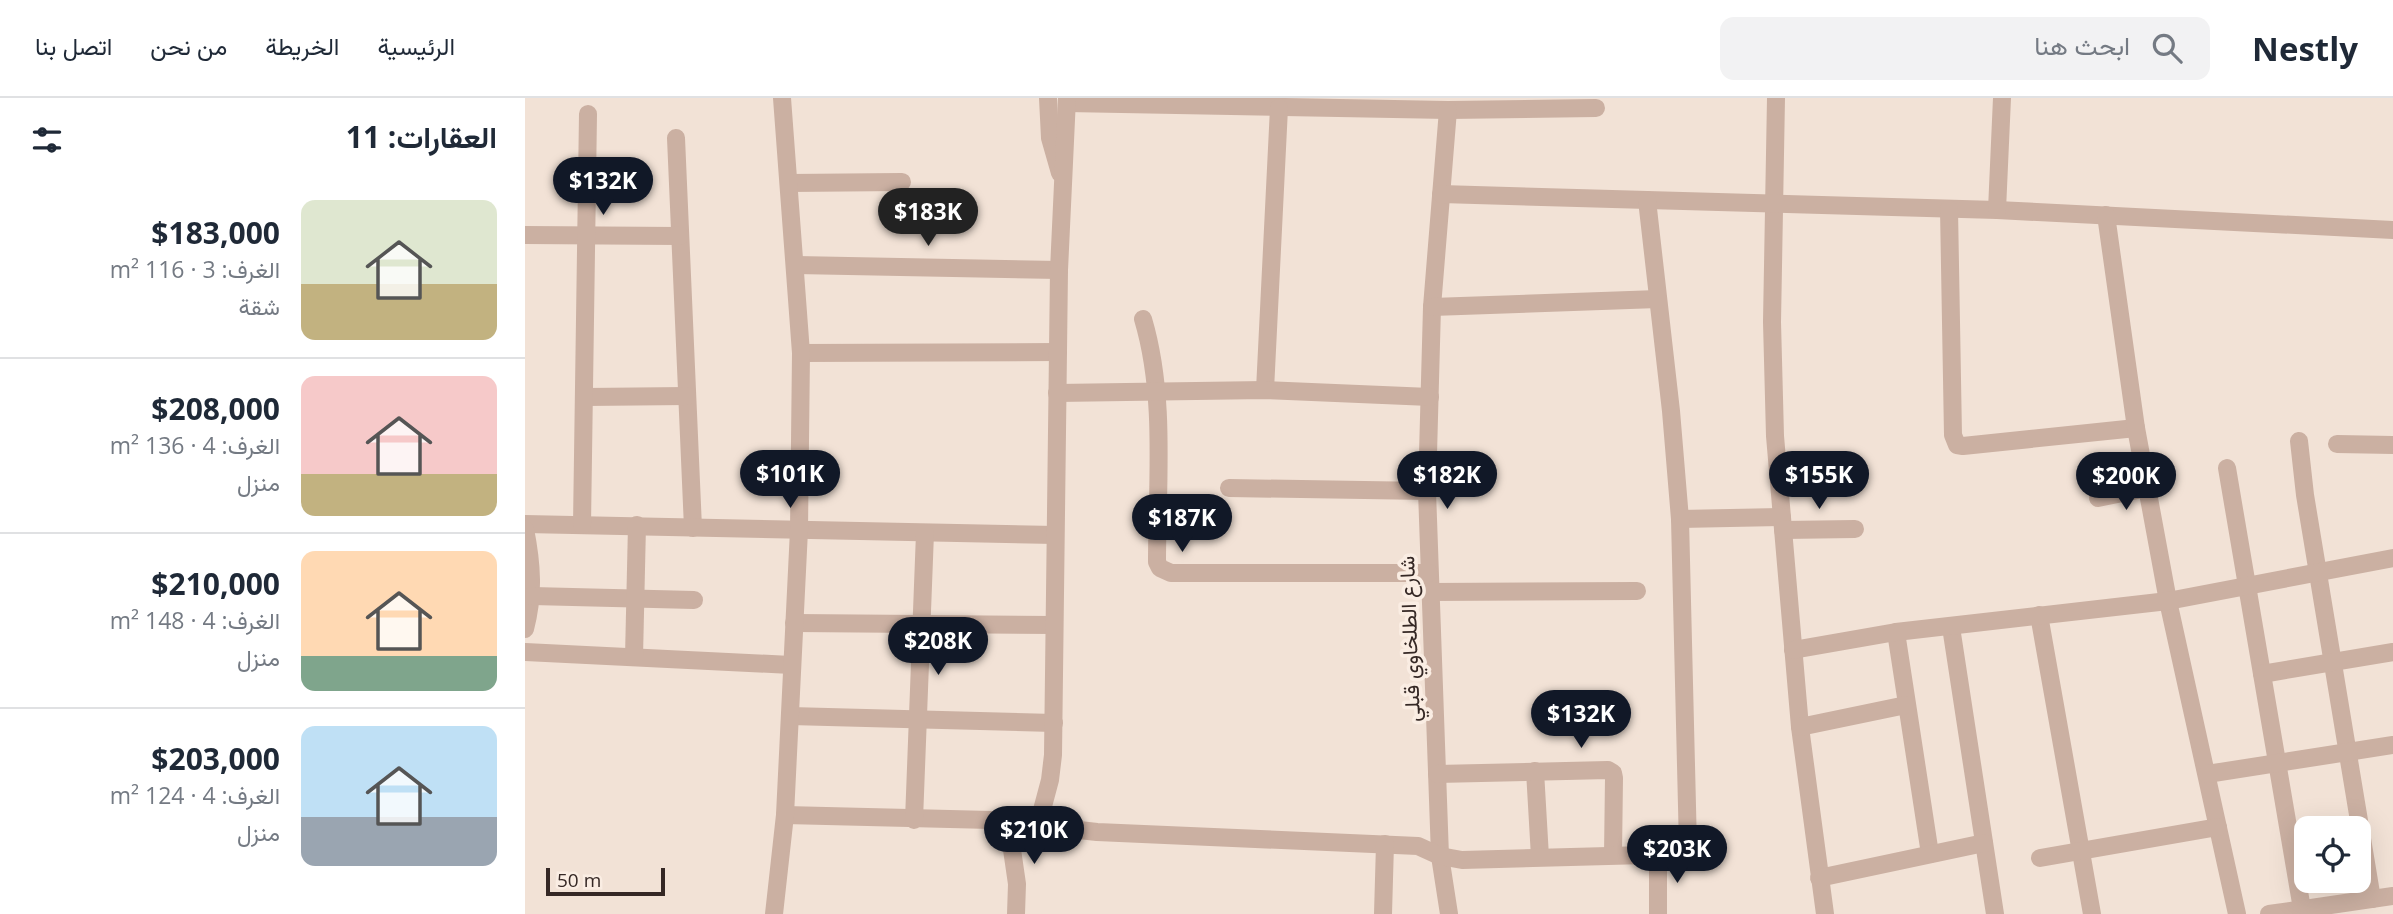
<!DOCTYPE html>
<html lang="ar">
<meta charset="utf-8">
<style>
body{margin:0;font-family:"Open Sans",Vazirmatn,sans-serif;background:#f2f2f3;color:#1f2937;direction:rtl;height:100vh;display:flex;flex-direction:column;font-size:26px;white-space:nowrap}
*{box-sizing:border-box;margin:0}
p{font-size:23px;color:#747a83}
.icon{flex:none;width:38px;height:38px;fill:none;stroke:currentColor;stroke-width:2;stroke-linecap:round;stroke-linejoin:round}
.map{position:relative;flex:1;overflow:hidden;direction:ltr}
.side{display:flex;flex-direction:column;background:#fff;width:525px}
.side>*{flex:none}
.buttons{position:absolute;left:1769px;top:718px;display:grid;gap:14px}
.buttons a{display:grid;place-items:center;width:77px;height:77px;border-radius:14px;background:#fff;box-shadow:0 7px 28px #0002;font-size:35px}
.scale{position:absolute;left:21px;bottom:18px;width:119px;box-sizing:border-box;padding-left:7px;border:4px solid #352825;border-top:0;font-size:19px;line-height:24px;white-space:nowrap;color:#352825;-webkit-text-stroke:5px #faede3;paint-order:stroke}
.price{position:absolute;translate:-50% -60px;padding:0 16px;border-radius:24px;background:#111827;color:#fff;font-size:23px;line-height:46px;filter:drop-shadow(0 2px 4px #0008)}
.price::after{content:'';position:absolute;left:50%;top:42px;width:21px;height:16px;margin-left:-10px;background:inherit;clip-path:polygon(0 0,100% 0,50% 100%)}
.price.current{background:#222;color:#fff}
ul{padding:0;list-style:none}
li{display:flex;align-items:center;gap:21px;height:175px;padding:0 28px}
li+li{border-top:2px solid #e0e1e3}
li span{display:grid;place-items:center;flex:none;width:196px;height:140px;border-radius:14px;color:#555}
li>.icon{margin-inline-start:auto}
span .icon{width:84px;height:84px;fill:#fffc;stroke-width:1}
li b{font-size:30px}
h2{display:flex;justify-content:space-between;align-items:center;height:84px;padding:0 28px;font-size:30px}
header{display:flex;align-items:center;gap:42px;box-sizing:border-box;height:98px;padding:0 35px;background:#fff;border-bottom:2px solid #e0e1e3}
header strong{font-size:33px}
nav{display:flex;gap:38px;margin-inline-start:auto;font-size:24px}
.search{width:490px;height:63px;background:#f2f2f3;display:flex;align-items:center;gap:18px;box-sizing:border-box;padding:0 24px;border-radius:14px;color:#747a83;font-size:26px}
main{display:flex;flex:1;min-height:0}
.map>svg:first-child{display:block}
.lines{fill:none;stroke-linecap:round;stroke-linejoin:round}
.minor{stroke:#cbb0a2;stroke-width:18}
.labels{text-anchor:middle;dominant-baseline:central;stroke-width:7;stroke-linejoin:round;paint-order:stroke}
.street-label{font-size:21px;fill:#352825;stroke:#faede3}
</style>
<header>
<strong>Nestly</strong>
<div class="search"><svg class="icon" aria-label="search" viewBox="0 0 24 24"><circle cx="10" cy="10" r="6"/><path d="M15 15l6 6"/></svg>ابحث هنا</div>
<nav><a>الرئيسية</a><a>الخريطة</a><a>من نحن</a><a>اتصل بنا</a></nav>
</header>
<main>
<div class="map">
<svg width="1868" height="816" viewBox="0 0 1868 816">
<rect width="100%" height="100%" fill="#f2e2d6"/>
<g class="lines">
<!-- minor -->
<g class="minor">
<path d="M523,0L525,40L535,75"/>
<path d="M1251,0L1247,224L1250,338L1275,629L1300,816"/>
<path d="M542,5L923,12L1071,10"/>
<path d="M923,12L907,209L902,393L915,758L924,816"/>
<path d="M151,40L168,430"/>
<path d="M264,85L377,84"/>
<path d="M916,96L1472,112L1868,132"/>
<path d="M1424,111L1428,337L1432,347L1438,348L1611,330"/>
<path d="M1472,112L1477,0"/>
<path d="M1581,117L1611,330L1643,503L1712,816"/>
<path d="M0,137L155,138"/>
<path d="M271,167L534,172"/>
<path d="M907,209L1133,201"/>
<path d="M618,221C641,298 632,384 632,464L635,470L646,475H904"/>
<path d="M276,255L533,254"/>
<path d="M740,292L754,10"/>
<path d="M532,295L740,292L905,299"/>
<path d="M60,299L162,298"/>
<path d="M1774,343L1780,397L1847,801"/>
<path d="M1812,346L1868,347"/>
<path d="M1702,370L1777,811"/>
<path d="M704,390L902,393"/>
<path d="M1573,400L1622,390"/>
<path d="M1155,421L1257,419"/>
<path d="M0,426L530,437"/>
<path d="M57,427L63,16"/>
<path d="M0,431C7,466 9,497 0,531"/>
<path d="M1258,432L1330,431"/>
<path d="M905,494L1112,493"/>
<path d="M7,498L169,502"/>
<path d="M1514,517L1567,816"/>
<path d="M269,525L529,527"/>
<path d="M1426,529L1470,816"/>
<path d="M1371,534L1405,756"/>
<path d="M1268,552L1371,534L1643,503L1868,460"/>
<path d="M0,554L266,567"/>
<path d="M109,559L112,427"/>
<path d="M1737,576L1868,554"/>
<path d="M265,618L529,625"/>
<path d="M1275,629L1381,607"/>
<path d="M1010,673L1015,759"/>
<path d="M912,676L1083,672L1088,675L1089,680L1088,757"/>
<path d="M1682,676L1868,647"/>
<path d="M260,717L466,722L572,734L893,748L915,758L937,762L1158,756L1163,749L1155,421L1146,313L1122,102"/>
<path d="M389,722L400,435"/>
<path d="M483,724L492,786L491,816"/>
<path d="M513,727L525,682L528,657L534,172L542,0"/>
<path d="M1133,758V816"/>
<path d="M1515,760L1693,729"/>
<path d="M1294,780L1459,745"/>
<path d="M249,816L260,717L274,432L276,255L257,0"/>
<path d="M858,816L860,746"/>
<path d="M1744,816L1868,798"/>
</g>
</g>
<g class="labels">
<!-- street labels -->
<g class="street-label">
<text transform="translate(884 541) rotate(-92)">شارع الطلخاوي قبلي</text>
</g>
</g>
</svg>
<div class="buttons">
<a><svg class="icon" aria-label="locate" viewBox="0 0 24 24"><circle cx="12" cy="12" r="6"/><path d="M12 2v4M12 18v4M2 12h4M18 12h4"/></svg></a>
</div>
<div class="scale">50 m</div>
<b class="price" style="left:78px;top:119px">$132K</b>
<b class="price current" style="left:403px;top:150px">$183K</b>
<b class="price" style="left:265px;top:412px">$101K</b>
<b class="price" style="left:922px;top:413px">$182K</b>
<b class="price" style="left:1294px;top:413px">$155K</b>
<b class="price" style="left:1601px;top:414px">$200K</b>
<b class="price" style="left:657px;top:456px">$187K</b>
<b class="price" style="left:413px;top:579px">$208K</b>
<b class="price" style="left:1056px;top:652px">$132K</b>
<b class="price" style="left:509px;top:768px">$210K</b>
<b class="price" style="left:1152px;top:787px">$203K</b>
</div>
<section class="side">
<h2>العقارات: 11<svg class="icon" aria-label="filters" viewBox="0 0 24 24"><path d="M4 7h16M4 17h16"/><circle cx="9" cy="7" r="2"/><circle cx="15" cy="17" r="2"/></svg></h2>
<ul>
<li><span style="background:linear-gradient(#dfe7d0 60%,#c2b280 0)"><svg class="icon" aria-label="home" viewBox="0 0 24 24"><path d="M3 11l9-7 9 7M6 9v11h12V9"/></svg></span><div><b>$183,000</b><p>الغرف: 3 · 116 m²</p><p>شقة</p></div></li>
<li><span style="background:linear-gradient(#f6c9c9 70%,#c2b280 0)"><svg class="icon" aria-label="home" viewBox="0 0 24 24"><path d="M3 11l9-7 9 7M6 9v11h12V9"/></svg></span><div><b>$208,000</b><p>الغرف: 4 · 136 m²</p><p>منزل</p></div></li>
<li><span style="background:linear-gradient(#ffd9b3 75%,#7fa58c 0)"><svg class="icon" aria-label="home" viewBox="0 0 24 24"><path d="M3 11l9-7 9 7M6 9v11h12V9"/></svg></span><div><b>$210,000</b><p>الغرف: 4 · 148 m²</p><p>منزل</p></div></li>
<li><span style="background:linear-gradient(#bfe0f5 65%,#9aa5b1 0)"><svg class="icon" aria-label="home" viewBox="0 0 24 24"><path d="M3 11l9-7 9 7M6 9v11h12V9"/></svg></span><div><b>$203,000</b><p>الغرف: 4 · 124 m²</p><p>منزل</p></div></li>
</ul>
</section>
</main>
